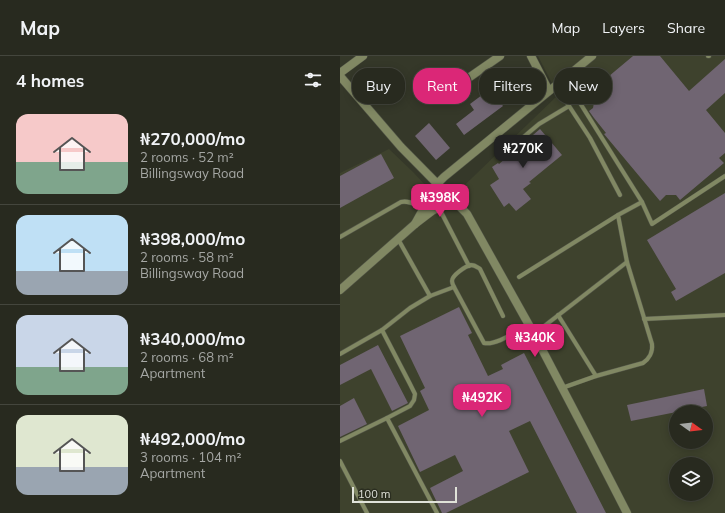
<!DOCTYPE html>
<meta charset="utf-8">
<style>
body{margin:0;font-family:Mulish,sans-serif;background:#303228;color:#f1f3f6;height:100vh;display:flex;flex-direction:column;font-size:15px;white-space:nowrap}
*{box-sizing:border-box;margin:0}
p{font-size:13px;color:#a5a7a4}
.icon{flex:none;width:22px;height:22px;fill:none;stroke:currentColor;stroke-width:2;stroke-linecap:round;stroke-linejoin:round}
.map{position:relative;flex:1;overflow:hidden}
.details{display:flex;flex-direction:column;background:#282a1f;width:340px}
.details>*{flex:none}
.hud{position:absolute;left:12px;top:12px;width:313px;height:36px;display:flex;gap:8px}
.needle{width:26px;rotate:104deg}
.buttons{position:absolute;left:329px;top:349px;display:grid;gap:8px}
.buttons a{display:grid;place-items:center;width:44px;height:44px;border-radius:50%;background:#282a1f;box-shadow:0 2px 10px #0003,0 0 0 1px #44463d;font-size:20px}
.scale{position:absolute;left:12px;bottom:10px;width:105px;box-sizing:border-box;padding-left:4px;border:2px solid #e0e2d9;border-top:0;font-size:11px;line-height:14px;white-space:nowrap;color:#e0e2d9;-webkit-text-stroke:3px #2b2e20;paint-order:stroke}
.price{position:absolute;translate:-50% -34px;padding:0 9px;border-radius:8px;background:#db2777;color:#fff;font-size:13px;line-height:26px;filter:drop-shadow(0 1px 2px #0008)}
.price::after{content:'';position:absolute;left:50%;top:24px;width:12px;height:9px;margin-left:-6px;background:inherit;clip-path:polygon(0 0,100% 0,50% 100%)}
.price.current{background:#222;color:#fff}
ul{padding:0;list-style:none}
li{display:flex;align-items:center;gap:12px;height:100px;padding:0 16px}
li+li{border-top:1px solid #44463d}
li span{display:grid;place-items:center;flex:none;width:112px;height:80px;border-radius:12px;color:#555}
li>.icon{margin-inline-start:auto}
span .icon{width:48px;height:48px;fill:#fffc;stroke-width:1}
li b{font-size:17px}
h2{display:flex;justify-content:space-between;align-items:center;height:48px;padding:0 16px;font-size:17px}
.chip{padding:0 14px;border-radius:16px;background:#282a1f;box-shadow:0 2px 10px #0003,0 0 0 1px #44463d;font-size:14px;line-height:36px}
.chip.current{background:#db2777;color:#fff}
header{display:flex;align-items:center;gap:24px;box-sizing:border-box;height:56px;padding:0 20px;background:#282a1f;border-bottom:1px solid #44463d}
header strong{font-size:19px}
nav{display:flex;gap:22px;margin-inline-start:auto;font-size:14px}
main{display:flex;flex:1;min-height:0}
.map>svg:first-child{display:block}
.built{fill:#3e422d;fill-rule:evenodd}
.building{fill:#706572}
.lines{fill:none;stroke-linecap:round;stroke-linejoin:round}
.service-casing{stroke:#545749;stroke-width:5}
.minor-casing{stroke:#545749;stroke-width:9}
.service{stroke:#818863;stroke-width:4}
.minor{stroke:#818863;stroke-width:8}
</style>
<header>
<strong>Map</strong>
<nav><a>Map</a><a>Layers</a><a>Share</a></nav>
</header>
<main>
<section class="details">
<h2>4 homes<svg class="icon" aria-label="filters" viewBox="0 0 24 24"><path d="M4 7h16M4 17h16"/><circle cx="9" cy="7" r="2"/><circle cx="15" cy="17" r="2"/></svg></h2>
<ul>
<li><span style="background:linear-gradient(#f6c9c9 60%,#7fa58c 0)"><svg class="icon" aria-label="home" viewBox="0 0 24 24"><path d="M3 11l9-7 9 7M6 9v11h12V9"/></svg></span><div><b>₦270,000/mo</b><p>2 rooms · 52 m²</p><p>Billingsway Road</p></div></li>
<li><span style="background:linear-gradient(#bfe0f5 70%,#9aa5b1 0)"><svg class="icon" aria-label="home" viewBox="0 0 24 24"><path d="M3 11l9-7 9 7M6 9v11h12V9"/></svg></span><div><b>₦398,000/mo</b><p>2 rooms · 58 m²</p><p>Billingsway Road</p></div></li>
<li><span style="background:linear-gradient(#c9d6e8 65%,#7fa58c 0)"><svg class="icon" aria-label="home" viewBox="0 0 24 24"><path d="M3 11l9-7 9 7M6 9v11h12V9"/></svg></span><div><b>₦340,000/mo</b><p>2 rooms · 68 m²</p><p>Apartment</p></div></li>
<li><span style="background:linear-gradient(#dfe7d0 65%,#9aa5b1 0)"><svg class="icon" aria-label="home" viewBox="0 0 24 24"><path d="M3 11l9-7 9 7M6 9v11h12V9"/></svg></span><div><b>₦492,000/mo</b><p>3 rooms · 104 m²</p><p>Apartment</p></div></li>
</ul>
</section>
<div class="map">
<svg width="385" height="457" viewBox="0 0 385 457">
<rect width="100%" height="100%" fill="#353829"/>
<!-- built -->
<path class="built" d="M198,0H385V457H0V117L49,93L73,116L104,149L218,39ZM336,356H366V386H336ZM336,408H366V438H336Z"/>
<!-- building -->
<g class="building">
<path d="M293,0H320L349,35L385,3V37L366,54L385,77V97L379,102L384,107L340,144L336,139H326L320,145L264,78L266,77L254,62L249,55L253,52L255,41L250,36Z"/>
<path d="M150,33L163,50L124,79L116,68L134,54L130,48Z"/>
<path d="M89,67L110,92L96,104L75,80Z"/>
<path d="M200,73L222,99L189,126L191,127L183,133L191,143L176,155L169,147L164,151L150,129L159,123L152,111L158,107L159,108Z"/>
<path d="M41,98L54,122L0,152V120Z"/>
<path d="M385,137V217L336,245L331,236L336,233L307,184Z"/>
<path d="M119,251L132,277L128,279L148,320L163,313L161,309L184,297L266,457H237L190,365L169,375L189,416L106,457H102L90,432L123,415L115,399L80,416L58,370L89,354L80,335L85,332L60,280Z"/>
<path d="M38,289L68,347L52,355L31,313L0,329V309Z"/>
<path d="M364,333L367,350L291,365L287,349Z"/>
<path d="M14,342L27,368L0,381V350Z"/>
</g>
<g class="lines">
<!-- service casing -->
<g class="service-casing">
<g id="service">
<path d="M368,0H369"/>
<path d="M225,23L302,146L278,159L287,206"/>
<path d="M216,30L250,82L280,139"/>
<path d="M161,100L199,68L229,50"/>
<path d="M302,146L312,168L385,120"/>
<path d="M99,152L129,210"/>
<path d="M0,181L61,146C69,144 76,149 84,152"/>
<path d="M58,183L90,240"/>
<path d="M179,221L278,159"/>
<path d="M218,259L256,320"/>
<path d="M163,260L140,213C137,211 135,209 131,209C126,210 112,219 112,225C112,227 113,229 114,231L144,287C156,290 178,274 189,269"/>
<path d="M304,263L385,259"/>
<path d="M42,274L70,328L75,338L74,344L70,350L47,362L97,457"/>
<path d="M194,278L287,206L312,288C313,296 309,303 303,307L256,320L222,332"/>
<path d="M0,298L42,274L70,252L90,240L114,231"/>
<path d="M0,385L47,362"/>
<path d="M0,405L27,457"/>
</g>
</g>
<!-- minor casing -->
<g class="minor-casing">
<g id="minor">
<path d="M191,0L209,35"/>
<path d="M0,17L23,0"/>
<path d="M0,20L61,91L127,158L194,278L250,385L287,457"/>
<path d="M114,32L160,0"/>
<path d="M75,168L97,128L104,121L252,0"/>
<path d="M0,234L75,168L92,155L104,149L110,140"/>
</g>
</g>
<!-- service -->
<use href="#service" class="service"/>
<!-- minor -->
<use href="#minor" class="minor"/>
</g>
</svg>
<div class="buttons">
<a><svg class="needle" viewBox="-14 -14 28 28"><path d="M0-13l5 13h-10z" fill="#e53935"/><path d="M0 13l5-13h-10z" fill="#a5a7a4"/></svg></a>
<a><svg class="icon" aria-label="layers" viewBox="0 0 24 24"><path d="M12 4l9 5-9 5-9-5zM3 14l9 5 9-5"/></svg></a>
</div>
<div class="scale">100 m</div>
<b class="price current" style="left:183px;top:113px">₦270K</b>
<b class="price" style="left:100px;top:162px">₦398K</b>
<b class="price" style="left:195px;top:302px">₦340K</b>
<b class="price" style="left:142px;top:362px">₦492K</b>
<div class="hud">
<a class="chip">Buy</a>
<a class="chip current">Rent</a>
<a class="chip">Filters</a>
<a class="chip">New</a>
</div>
</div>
</main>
